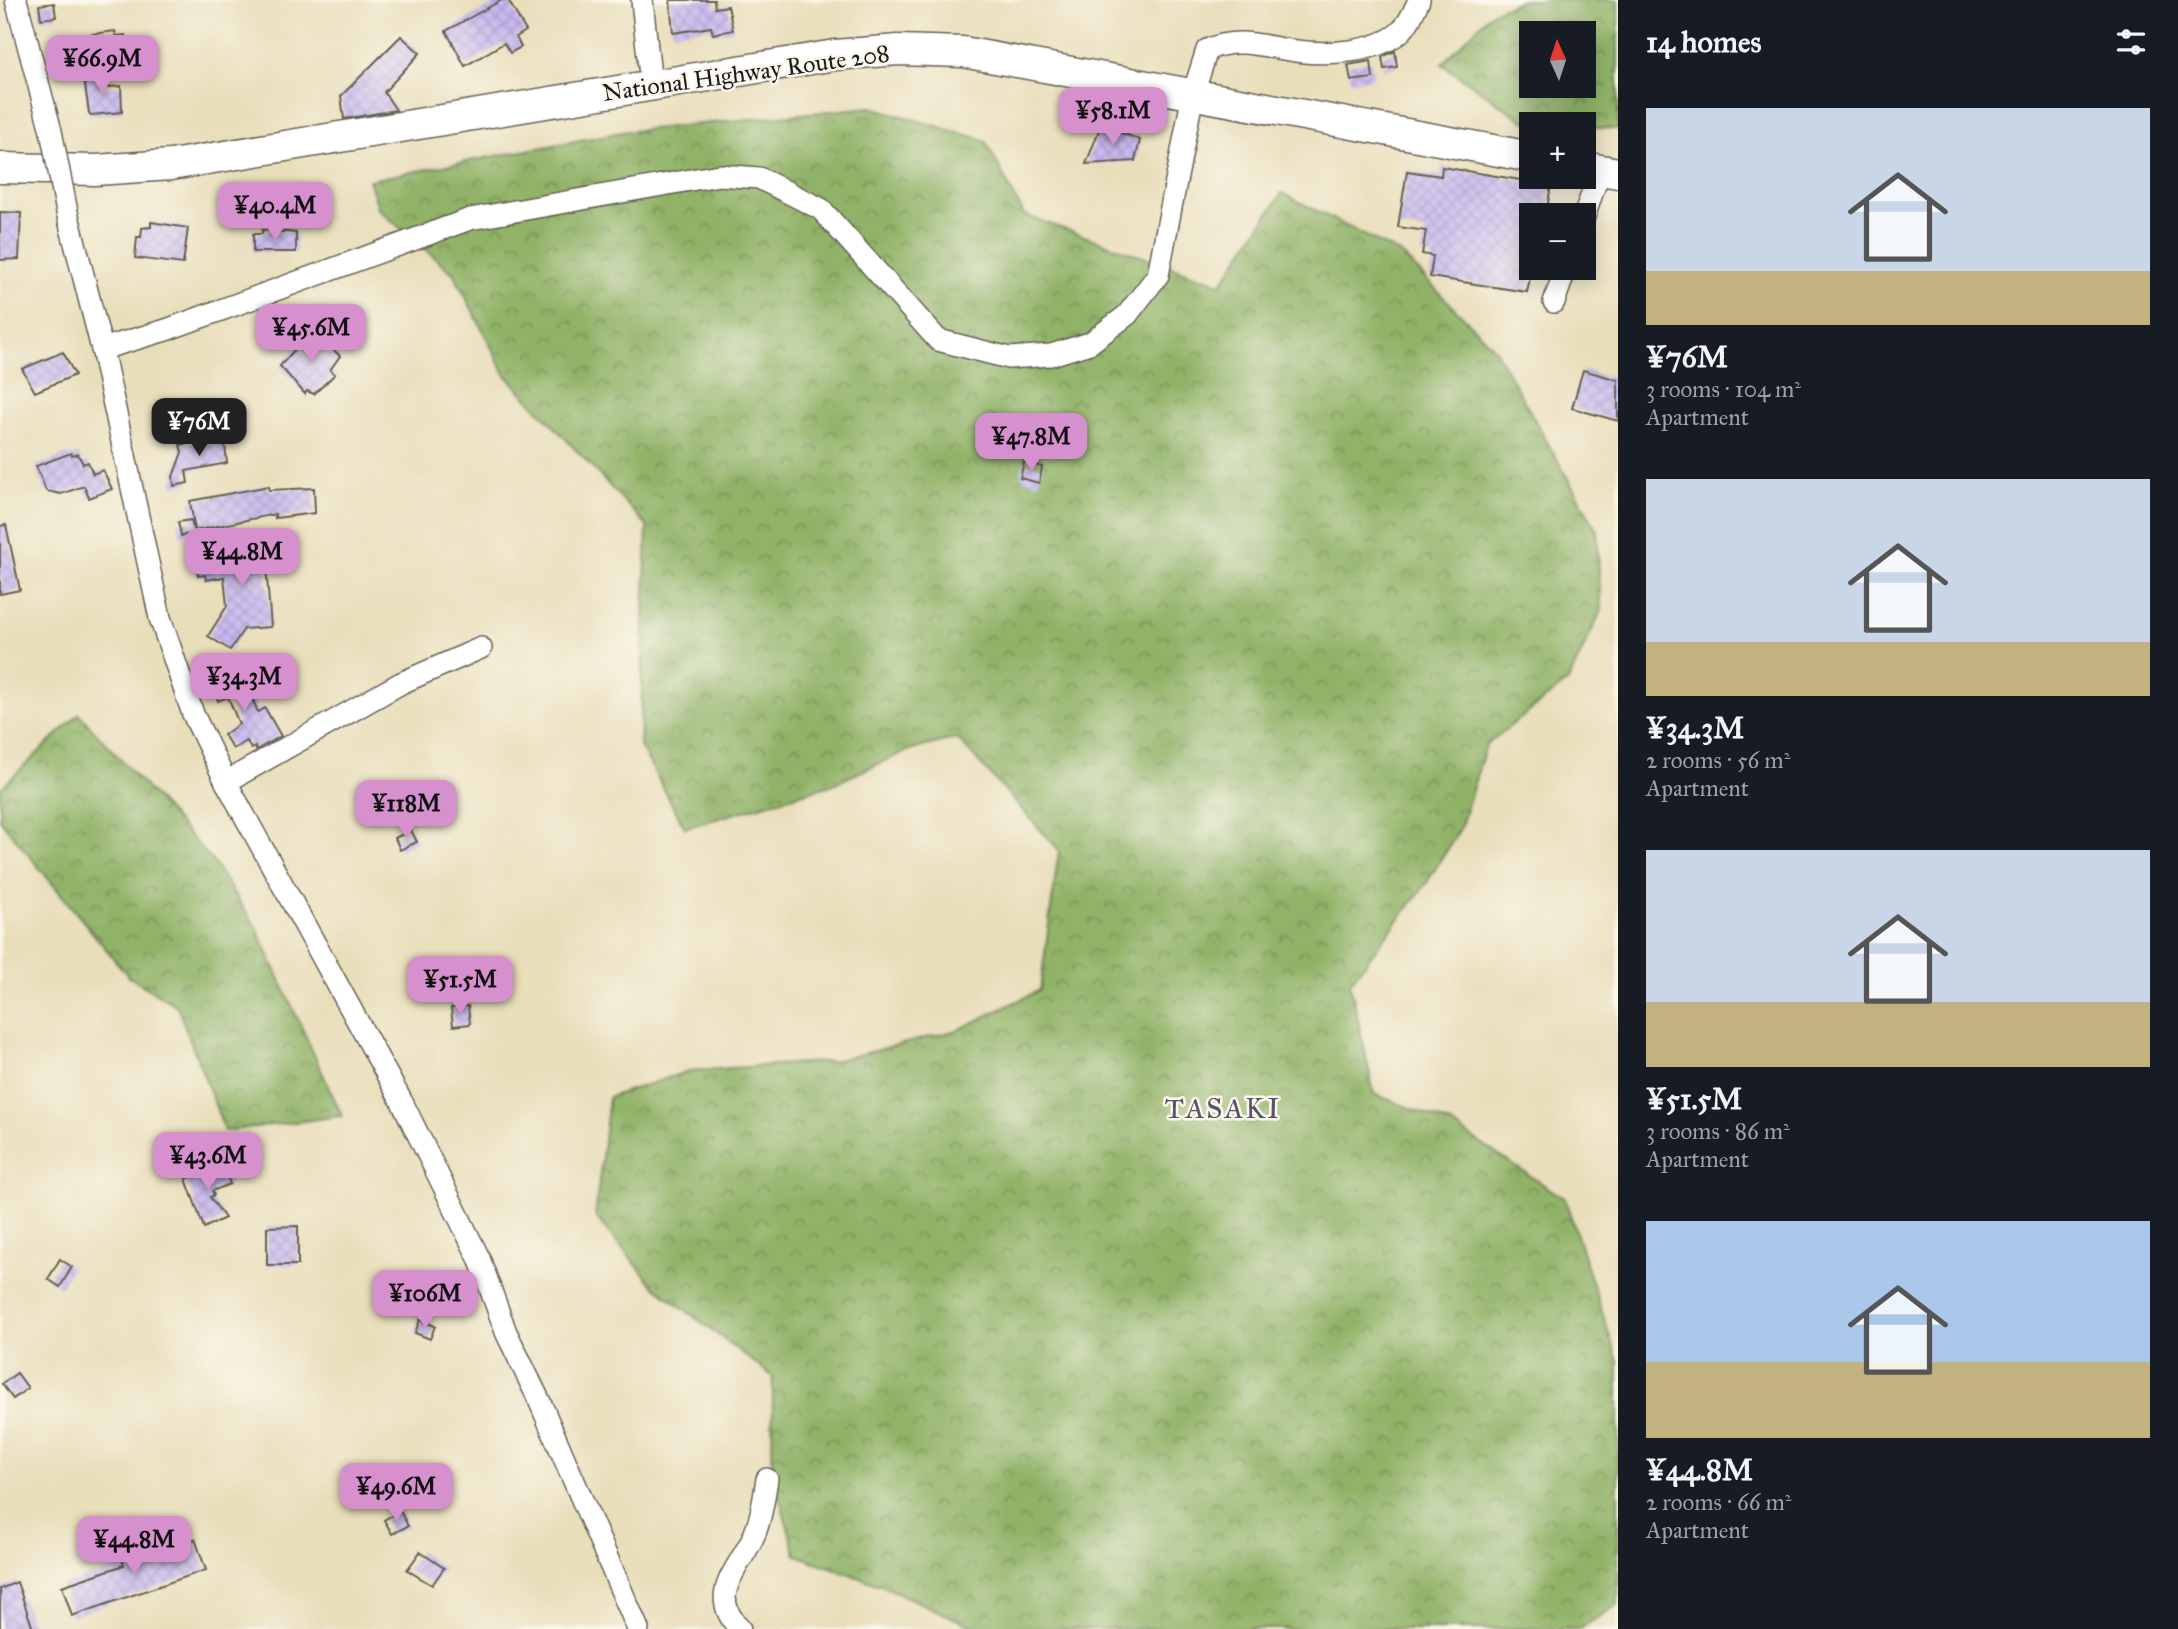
<!DOCTYPE html>
<meta charset="utf-8">
<style>
body{margin:0;font-family:"IM FELL Great Primer",serif;background:#242831;color:#f1f3f6;height:100vh;display:flex;flex-direction:column;font-size:26px;white-space:nowrap}
*{box-sizing:border-box;margin:0}
p{font-size:23px;color:#9ea1a6}
.icon{flex:none;width:38px;height:38px;fill:none;stroke:currentColor;stroke-width:2;stroke-linecap:round;stroke-linejoin:round}
.map{position:relative;flex:1;overflow:hidden}
.drawer{display:flex;flex-direction:column;background:#171b24;width:560px}
.drawer>*{flex:none}
.needle{width:46px;rotate:357deg}
.fabs{position:absolute;left:1519px;top:21px;display:grid;gap:14px}
.fabs a{display:grid;place-items:center;width:77px;height:77px;border-radius:0px;background:#171b24;box-shadow:0 4px 18px #0003;font-size:35px}
.price{position:absolute;translate:-50% -60px;padding:0 16px;border-radius:14px;background:#d690ce;color:#111;font-size:23px;line-height:46px;filter:drop-shadow(0 2px 4px #0008)}
.price::after{content:'';position:absolute;left:50%;top:42px;width:21px;height:16px;margin-left:-10px;background:inherit;clip-path:polygon(0 0,100% 0,50% 100%)}
.price.on{background:#222;color:#fff}
ul{padding:0;list-style:none}
li{display:grid;align-content:center;gap:14px;height:371px;padding:0 28px}
li span{display:grid;place-items:center;height:217px;border-radius:0px;color:#555}
li>.icon{margin-inline-start:auto}
span .icon{width:126px;height:126px;fill:#fffc;stroke-width:1}
li b{font-size:30px}
h2{display:flex;justify-content:space-between;align-items:center;height:84px;padding:0 28px;font-size:30px}
main{display:flex;flex:1;min-height:0}
.map>svg:first-child{display:block}
.forest{fill:url(#forest-crowns);stroke:#566842;stroke-width:2;fill-rule:evenodd}
.building{fill:url(#building-cross-hatch)}
.lines{fill:none;stroke-linecap:round;stroke-linejoin:round}
.minor-casing{stroke:#646053;stroke-width:24}
.highway-casing{stroke:#646053;stroke-width:33}
.minor{stroke:#fff;stroke-width:21}
.highway{stroke:#fff;stroke-width:30}
.minor-bridge-casing{stroke:#646053;stroke-width:24;stroke-linecap:butt}
.minor-bridge{stroke:#fff;stroke-width:21}
.labels{text-anchor:middle;dominant-baseline:central;stroke-width:5;stroke-linejoin:round;paint-order:stroke}
.street-label{font-size:24px;fill:#1c1c1c;stroke:#fbf7ec}
.quarter-label{font-size:28px;letter-spacing:2px;fill:#585366;stroke:#fbf7ec}
</style>
<main>
<div class="map">
<svg width="1618" height="1629" viewBox="0 0 1618 1629">
<defs>
<pattern id="forest-crowns" width="20" height="18" patternUnits="userSpaceOnUse" patternTransform="scale(1.75)"><rect width="20" height="18" fill="#91b368"/><path d="M2 6a3 3 0 1 1 6 0M12 15a3 3 0 1 1 6 0" fill="none" stroke="#769155"/></pattern>
<pattern id="building-cross-hatch" width="8" height="8" patternUnits="userSpaceOnUse" patternTransform="scale(1.75)"><rect width="8" height="8" fill="#c7b8ee"/><path d="M0 0l8 8M0 8l8-8" fill="none" stroke="#aa9ecc"/></pattern>
</defs>
<rect width="100%" height="100%" fill="#fbf7ec"/>
<filter id="ink" filterUnits="userSpaceOnUse"><feTurbulence type="fractalNoise" baseFrequency=".0143" numOctaves="2"/><feDisplacementMap in="SourceGraphic" scale="14" xChannelSelector="R" yChannelSelector="G"/><feConvolveMatrix kernelMatrix="1 2 1 2 8 2 1 2 1" color-interpolation-filters="sRGB"/></filter>
<filter id="wash" filterUnits="userSpaceOnUse"><feTurbulence type="fractalNoise" baseFrequency=".00686" numOctaves="4" result="noise"/><feDisplacementMap in="SourceGraphic" scale="28" xChannelSelector="R" yChannelSelector="G"/><feGaussianBlur stdDeviation="1.57" result="paint"/><feColorMatrix in="noise" values="0 0 0 0 0 0 0 0 0 0 0 0 0 0 0 0 0 1.4 0 .05"/><feComposite in="paint" operator="in"/></filter>
<g filter="url(#wash)">
<rect width="100%" height="100%" fill="#e9deba"/>
<!-- forest -->
<g class="forest">
<path d="M1523,0H1618V129L1584,127V124L1527,123L1442,64L1493,11ZM1584,33V86H1531V33Z"/>
<path d="M871,107L985,140L1024,215L1221,284L1282,193L1401,254L1494,348L1597,530L1601,611L1568,681L1486,745L1460,829L1426,884L1350,983L1374,1094L1451,1124L1565,1199L1618,1361V1605L1579,1629H978L883,1586L796,1555L772,1472L773,1377L654,1286L595,1216L609,1097L689,1071L834,1061L958,1030L1040,990L1059,850L957,738L907,751L831,785L685,828L640,746L647,526L505,374L454,274L379,210L369,180L622,132Z"/>
<path d="M79,714L211,859L256,927L342,1116L225,1131L177,1006L129,977L0,820V789Z"/>
</g>
<g id="blocks">
<!-- building -->
<g class="building">
<path d="M502,0H508L526,31L516,37L521,47L510,53L504,43L465,66L446,31Z"/>
<path d="M670,0H714L715,8L728,6L733,30L713,34L711,27L673,33Z"/>
<path d="M54,3L56,17L41,19L39,5Z"/>
<path d="M115,31L116,36L125,35L127,50L94,58L91,34Z"/>
<path d="M401,36L420,53L384,92L396,110L344,119L341,96Z"/>
<path d="M1395,51L1397,67L1384,69L1382,57Z"/>
<path d="M1371,61L1373,78L1351,81L1348,65Z"/>
<path d="M99,70L101,88L121,86L122,112L91,115L89,113L83,72Z"/>
<path d="M1101,125L1140,140L1135,161L1086,164Z"/>
<path d="M1442,167L1551,185L1546,215H1531V273L1527,292L1430,277L1433,256L1422,254L1426,231L1398,227L1407,171L1441,176Z"/>
<path d="M0,212L21,213L19,259L0,260Z"/>
<path d="M151,222L188,228L183,264L135,258L137,237H141L142,228L151,227Z"/>
<path d="M262,230L296,233V252H253V234H262Z"/>
<path d="M312,330L340,356L330,370L335,374L314,394L307,391L305,394L280,366Z"/>
<path d="M63,352L75,375L35,392L22,369Z"/>
<path d="M1583,370L1618,380V421L1572,408Z"/>
<path d="M224,437L227,463L186,471L188,483L174,486L173,477L182,452L180,445Z"/>
<path d="M71,453L72,456L78,454L83,464L88,462L93,474L103,470L112,489L89,498L84,486L61,494L46,491L36,466Z"/>
<path d="M1024,462L1042,467L1039,483L1020,478Z"/>
<path d="M269,486V490L314,488L315,513L275,518V514L195,531L190,501Z"/>
<path d="M191,520L194,533L181,536L178,522Z"/>
<path d="M6,525L20,590L0,594V526Z"/>
<path d="M261,543L263,550L291,549L292,563L266,566L271,627L244,629L230,650L208,636L227,606L224,577L206,580L205,575L198,576L195,556Z"/>
<path d="M233,668L239,683L244,680L258,712L265,708L281,736L256,750L255,747L251,749L247,741L233,749L224,735L239,724L228,697L218,701L211,677Z"/>
<path d="M411,830L417,842L400,850L395,838Z"/>
<path d="M468,1006L470,1024L453,1026L451,1008Z"/>
<path d="M221,1160L230,1184L212,1191L214,1195L210,1197L225,1218L204,1228L186,1179L210,1169L209,1164Z"/>
<path d="M298,1226V1265H267V1227Z"/>
<path d="M60,1259L72,1267L60,1287L48,1279Z"/>
<path d="M420,1320L435,1326L430,1339L415,1333Z"/>
<path d="M17,1373L28,1388L13,1399L2,1384Z"/>
<path d="M400,1511L408,1526L392,1534L384,1520Z"/>
<path d="M195,1539L206,1570L72,1616L62,1586L124,1565L119,1550L139,1543L144,1557Z"/>
<path d="M420,1552L444,1568L432,1585L407,1570Z"/>
<path d="M17,1582L33,1629H0V1589Z"/>
</g>
</g>
</g>
<g filter="url(#ink)">
<use href="#blocks" fill-opacity="0" stroke="#646053" stroke-width="2"/>
<g class="lines">
<!-- minor casing -->
<g class="minor-casing">
<g id="minor">
<path d="M16,0L51,131"/>
<path d="M642,0L651,86"/>
<path d="M67,212L102,349L160,618L193,714L226,782L402,1102L479,1258L506,1332L539,1400L638,1629"/>
<path d="M1584,217L1600,170"/>
<path d="M1554,302L1566,268"/>
<path d="M102,349L166,330L470,219L719,175L759,178L821,209L938,340L1009,358L1051,355L1090,343L1127,315L1158,275L1193,94L1207,50C1238,36 1265,47 1296,51C1327,55 1376,53 1400,32C1409,24 1414,11 1419,0"/>
<path d="M226,782L401,683L481,648"/>
<path d="M740,1629C705,1593 741,1568 755,1533C762,1516 764,1497 767,1479"/>
</g>
</g>
<!-- highway casing -->
<g class="highway-casing">
<g id="highway">
<path d="M1584,167L1618,173"/>
<path d="M0,168L95,170L171,165L835,55L898,50L963,52L1531,157"/>
</g>
</g>
<!-- minor -->
<use href="#minor" class="minor"/>
<!-- highway -->
<use href="#highway" class="highway"/>
<!-- minor-bridge casing -->
<g class="minor-bridge-casing">
<path id="minor-bridge" d="M51,131L67,212"/>
</g>
<!-- minor-bridge -->
<use href="#minor-bridge" class="minor-bridge"/>
</g>
</g>
<g class="labels">
<!-- street labels -->
<g class="street-label">
<text transform="translate(746 73) rotate(-8)">National Highway Route 208</text>
</g>
<!-- quarter labels -->
<g class="quarter-label">
<text x="1223" y="1108">TASAKI</text>
</g>
</g>
</svg>
<div class="fabs">
<a><svg class="needle" viewBox="-14 -14 28 28"><path d="M0-13l5 13h-10z" fill="#e53935"/><path d="M0 13l5-13h-10z" fill="#9ea1a6"/></svg></a>
<a>+</a>
<a>−</a>
</div>
<b class="price" style="left:102px;top:95px">¥66.9M</b>
<b class="price" style="left:1113px;top:147px">¥58.1M</b>
<b class="price" style="left:275px;top:242px">¥40.4M</b>
<b class="price" style="left:311px;top:364px">¥45.6M</b>
<b class="price on" style="left:199px;top:458px">¥76M</b>
<b class="price" style="left:1031px;top:473px">¥47.8M</b>
<b class="price" style="left:242px;top:588px">¥44.8M</b>
<b class="price" style="left:244px;top:713px">¥34.3M</b>
<b class="price" style="left:406px;top:840px">¥118M</b>
<b class="price" style="left:460px;top:1016px">¥51.5M</b>
<b class="price" style="left:208px;top:1192px">¥43.6M</b>
<b class="price" style="left:425px;top:1330px">¥106M</b>
<b class="price" style="left:396px;top:1523px">¥49.6M</b>
<b class="price" style="left:134px;top:1576px">¥44.8M</b>
</div>
<section class="drawer">
<h2>14 homes<svg class="icon" aria-label="filters" viewBox="0 0 24 24"><path d="M4 7h16M4 17h16"/><circle cx="9" cy="7" r="2"/><circle cx="15" cy="17" r="2"/></svg></h2>
<ul>
<li><span style="background:linear-gradient(#c9d6e8 75%,#c2b280 0)"><svg class="icon" aria-label="home" viewBox="0 0 24 24"><path d="M3 11l9-7 9 7M6 9v11h12V9"/></svg></span><div><b>¥76M</b><p>3 rooms · 104 m²</p><p>Apartment</p></div></li>
<li><span style="background:linear-gradient(#c9d6e8 75%,#c2b280 0)"><svg class="icon" aria-label="home" viewBox="0 0 24 24"><path d="M3 11l9-7 9 7M6 9v11h12V9"/></svg></span><div><b>¥34.3M</b><p>2 rooms · 56 m²</p><p>Apartment</p></div></li>
<li><span style="background:linear-gradient(#c9d6e8 70%,#c2b280 0)"><svg class="icon" aria-label="home" viewBox="0 0 24 24"><path d="M3 11l9-7 9 7M6 9v11h12V9"/></svg></span><div><b>¥51.5M</b><p>3 rooms · 86 m²</p><p>Apartment</p></div></li>
<li><span style="background:linear-gradient(#a9c7e8 65%,#c2b280 0)"><svg class="icon" aria-label="home" viewBox="0 0 24 24"><path d="M3 11l9-7 9 7M6 9v11h12V9"/></svg></span><div><b>¥44.8M</b><p>2 rooms · 66 m²</p><p>Apartment</p></div></li>
</ul>
</section>
</main>
